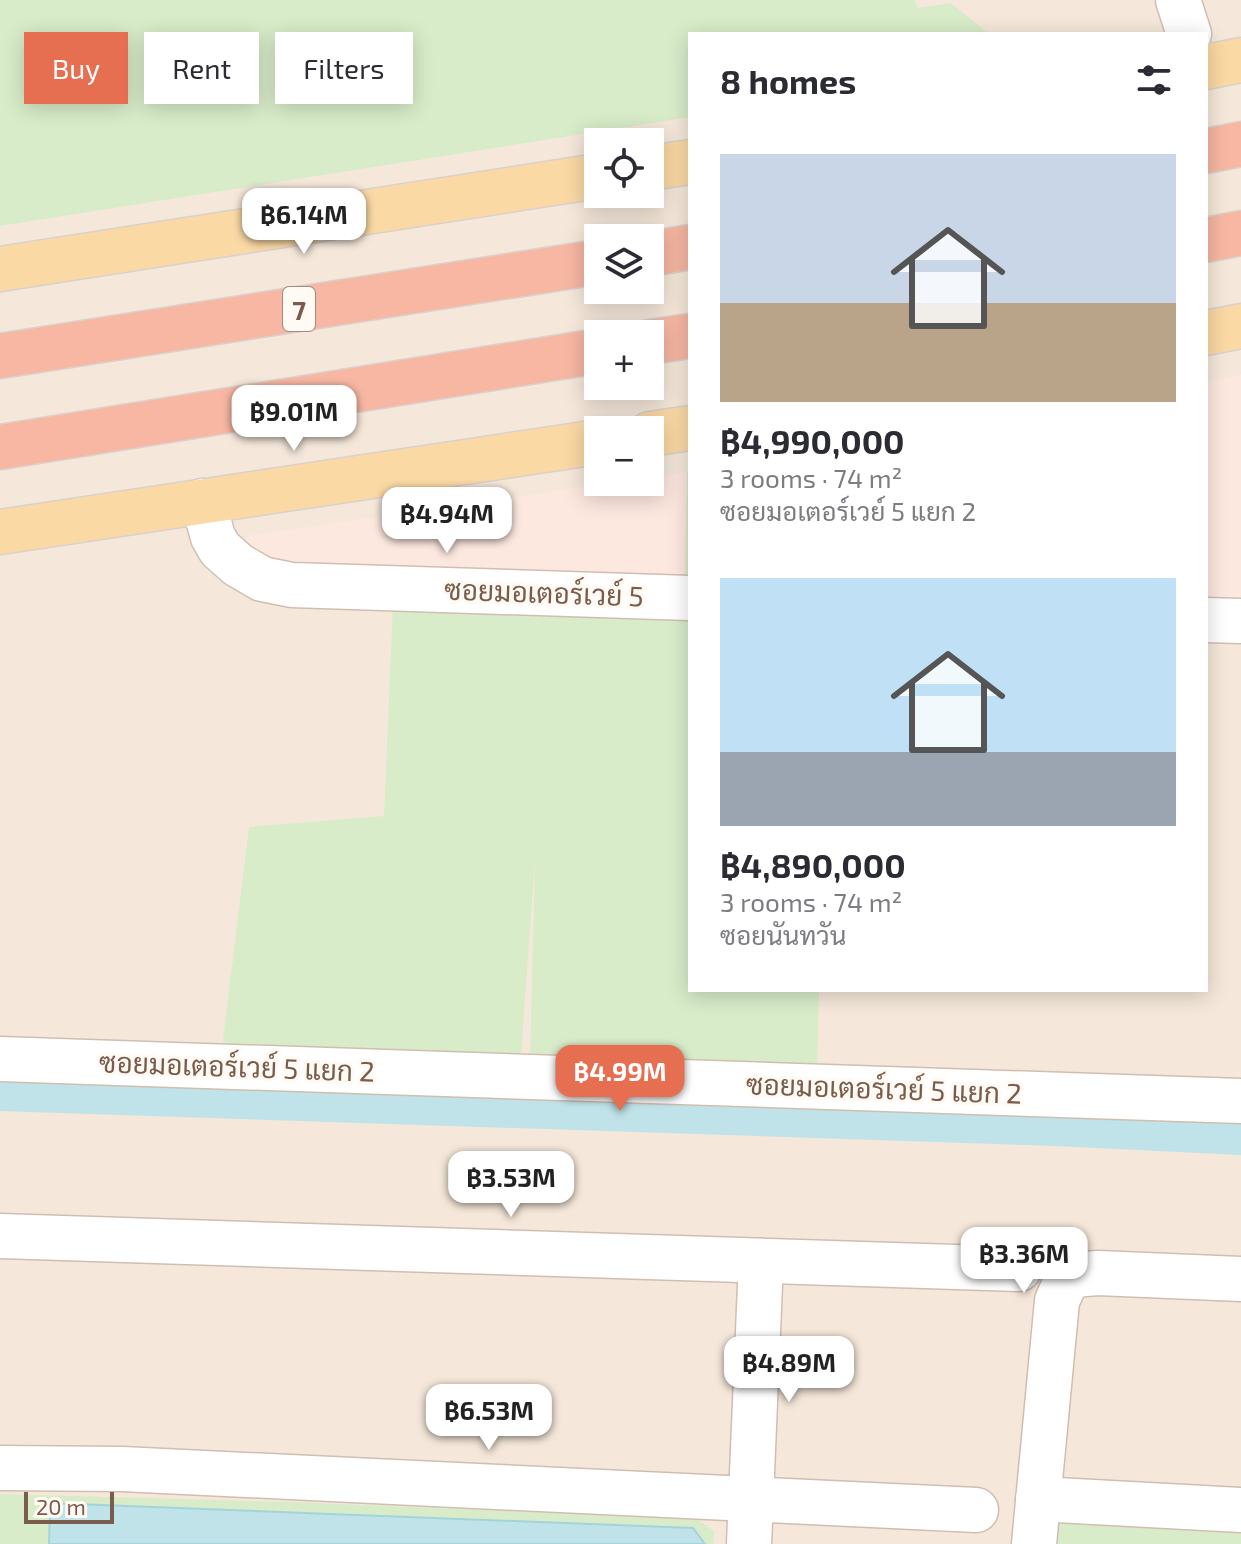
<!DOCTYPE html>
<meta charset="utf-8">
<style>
body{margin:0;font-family:"Exo 2",Sarabun,sans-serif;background:#f2f2f3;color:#2b2b33;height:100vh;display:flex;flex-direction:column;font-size:30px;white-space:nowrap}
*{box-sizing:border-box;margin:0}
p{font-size:26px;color:#7c7c81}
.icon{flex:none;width:44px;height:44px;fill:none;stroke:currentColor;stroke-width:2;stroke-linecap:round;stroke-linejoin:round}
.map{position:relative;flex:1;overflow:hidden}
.drawer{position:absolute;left:688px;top:32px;width:520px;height:960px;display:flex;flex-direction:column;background:#fff;border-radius:0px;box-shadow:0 4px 20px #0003}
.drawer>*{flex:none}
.banner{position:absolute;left:24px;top:32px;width:544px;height:72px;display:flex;gap:16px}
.fabs{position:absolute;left:584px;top:128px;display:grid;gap:16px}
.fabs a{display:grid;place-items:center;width:80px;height:80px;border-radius:0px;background:#fff;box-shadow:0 4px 20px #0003;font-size:40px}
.scale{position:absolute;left:24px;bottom:20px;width:90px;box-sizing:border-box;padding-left:8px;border:4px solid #7a5c4d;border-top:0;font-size:22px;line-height:28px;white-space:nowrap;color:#7a5c4d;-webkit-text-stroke:6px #fffaf3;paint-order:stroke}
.price{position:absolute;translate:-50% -68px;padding:0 18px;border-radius:16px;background:#fff;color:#222;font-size:26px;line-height:52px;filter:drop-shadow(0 2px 4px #0008)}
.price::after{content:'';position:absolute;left:50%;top:48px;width:24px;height:18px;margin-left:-12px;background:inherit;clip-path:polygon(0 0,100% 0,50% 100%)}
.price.current{background:#e76f51;color:#fff}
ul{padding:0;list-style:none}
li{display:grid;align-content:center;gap:16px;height:424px;padding:0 32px}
li span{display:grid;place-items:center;height:248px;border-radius:0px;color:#555}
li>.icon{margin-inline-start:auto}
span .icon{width:144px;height:144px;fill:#fffc;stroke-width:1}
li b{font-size:34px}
h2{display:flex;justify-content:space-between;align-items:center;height:96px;padding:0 32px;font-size:34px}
.tag{padding:0 28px;border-radius:0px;background:#fff;box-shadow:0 4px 20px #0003;font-size:28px;line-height:72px}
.tag.current{background:#e76f51;color:#fff}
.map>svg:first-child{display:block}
.residential{fill:#f5e8da;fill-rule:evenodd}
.commercial{fill:#fde8e0}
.green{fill:#d8ecc9}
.water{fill:#bfe3e8;stroke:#a5d3da;stroke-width:2}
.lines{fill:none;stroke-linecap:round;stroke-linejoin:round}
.canal{stroke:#bfe3e8;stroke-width:32}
.minor-casing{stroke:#d1beb0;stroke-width:47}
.major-casing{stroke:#dad1cd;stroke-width:47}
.highway-casing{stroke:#dad1cd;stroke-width:47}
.minor{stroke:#fff;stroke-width:44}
.major{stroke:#fbd9a5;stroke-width:44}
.highway{stroke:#f7b7a3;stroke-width:44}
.labels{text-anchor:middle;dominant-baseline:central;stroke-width:7;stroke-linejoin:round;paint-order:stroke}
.shield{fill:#fffaf3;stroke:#a28b7f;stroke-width:2}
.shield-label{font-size:26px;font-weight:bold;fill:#7a5c4d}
.street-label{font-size:28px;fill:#7a5c4d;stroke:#fffaf3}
</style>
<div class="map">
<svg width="1241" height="1544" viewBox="0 0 1241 1544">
<rect width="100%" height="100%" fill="#fdf6ec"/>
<!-- residential -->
<path class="residential" d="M0,0H1241V1544H0ZM690,34H1206V990H690ZM598,142H650V194H598ZM598,238H650V290H598ZM598,334H650V386H598ZM598,430H650V482H598Z"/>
<!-- commercial -->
<g class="commercial">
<path d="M1241,375V606L1206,605V382Z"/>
<path d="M687,472L685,583L277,571L249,551L247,536L619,482H650V478Z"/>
</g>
<!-- green -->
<g class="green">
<path d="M0,0H915L917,8L951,3L989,34H690V117L0,226Z"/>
<path d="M687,472H690V584L685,583Z"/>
<path d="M393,605L690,616V990H819L817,1066L530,1061L535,860L521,1055L222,1048L249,827L384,816Z"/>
<path d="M0,1494L293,1502L697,1519L714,1531L713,1544H0Z"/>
<path d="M1071,1516L1241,1526V1544H1045V1539Z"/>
</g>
<!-- water -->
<path class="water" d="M50,1503L693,1528L705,1544H49Z"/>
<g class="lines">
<!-- canal -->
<path class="canal" d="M0,1095L1055,1130L1241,1139"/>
<!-- minor casing -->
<g class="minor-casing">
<g id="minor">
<path d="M1178,0L1189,34"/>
<path d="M203,501L213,537L220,549L238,565L262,579L292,585L690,598"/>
<path d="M1206,620L1241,621"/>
<path d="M0,1059L1241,1101"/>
<path d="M0,1236L1019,1269"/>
<path d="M0,1468L122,1469L976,1510"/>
<path d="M1038,1499L1241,1510"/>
<path d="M749,1544L761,1261"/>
<path d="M1034,1544L1057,1301L1064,1285L1073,1275L1098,1273L1241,1279"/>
</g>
</g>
<!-- major casing -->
<g class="major-casing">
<g id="major">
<path d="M1206,67L1241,60"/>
<path d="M650,168L690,162"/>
<path d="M0,269L598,176"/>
<path d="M1206,333L1241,326"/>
<path d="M650,434L690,428"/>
<path d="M0,532L598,442"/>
</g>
</g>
<!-- highway casing -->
<g class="highway-casing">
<g id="highway">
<path d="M1206,151L1241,144"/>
<path d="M1206,240L1241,233"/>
<path d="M650,254L690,247"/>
<path d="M650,342L690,336"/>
<path d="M0,356L598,262"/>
<path d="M0,447L598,351"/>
</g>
</g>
<!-- minor -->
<use href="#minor" class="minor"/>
<!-- major -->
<use href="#major" class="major"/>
<!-- highway -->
<use href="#highway" class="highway"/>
</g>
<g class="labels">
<!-- shield labels -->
<rect class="shield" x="283" y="287" width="32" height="44" rx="6"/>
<g class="shield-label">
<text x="299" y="309">7</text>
</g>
<!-- street labels -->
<g class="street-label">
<text transform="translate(544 592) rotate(2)">ซอยมอเตอร์เวย์ 5</text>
<text transform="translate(237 1066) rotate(2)">ซอยมอเตอร์เวย์ 5 แยก 2</text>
<text transform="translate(884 1088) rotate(2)">ซอยมอเตอร์เวย์ 5 แยก 2</text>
</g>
</g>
</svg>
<div class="fabs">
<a><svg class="icon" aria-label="locate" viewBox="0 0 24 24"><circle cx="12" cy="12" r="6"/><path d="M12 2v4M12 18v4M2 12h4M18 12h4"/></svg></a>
<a><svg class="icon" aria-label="layers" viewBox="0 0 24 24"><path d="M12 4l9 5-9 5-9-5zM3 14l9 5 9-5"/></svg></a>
<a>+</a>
<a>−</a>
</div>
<div class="scale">20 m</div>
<b class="price" style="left:304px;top:256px">฿6.14M</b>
<b class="price" style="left:294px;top:453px">฿9.01M</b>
<b class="price" style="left:447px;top:555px">฿4.94M</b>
<b class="price current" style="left:620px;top:1113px">฿4.99M</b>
<b class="price" style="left:511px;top:1219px">฿3.53M</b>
<b class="price" style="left:1024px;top:1295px">฿3.36M</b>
<b class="price" style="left:789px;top:1404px">฿4.89M</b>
<b class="price" style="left:489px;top:1452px">฿6.53M</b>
<div class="banner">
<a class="tag current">Buy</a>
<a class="tag">Rent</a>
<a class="tag">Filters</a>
</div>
<section class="drawer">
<h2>8 homes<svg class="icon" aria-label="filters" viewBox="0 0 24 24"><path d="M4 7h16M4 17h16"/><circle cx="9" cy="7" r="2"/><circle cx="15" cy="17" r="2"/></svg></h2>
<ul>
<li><span style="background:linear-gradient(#c9d6e8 60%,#b9a48a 0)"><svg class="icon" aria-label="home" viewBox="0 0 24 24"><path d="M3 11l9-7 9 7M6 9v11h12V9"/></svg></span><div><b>฿4,990,000</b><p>3 rooms · 74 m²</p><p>ซอยมอเตอร์เวย์ 5 แยก 2</p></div></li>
<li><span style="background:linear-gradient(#bfe0f5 70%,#9aa5b1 0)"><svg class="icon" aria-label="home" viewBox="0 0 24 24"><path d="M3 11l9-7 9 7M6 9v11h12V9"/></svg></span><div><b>฿4,890,000</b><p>3 rooms · 74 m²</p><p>ซอยนันทวัน</p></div></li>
</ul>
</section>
</div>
